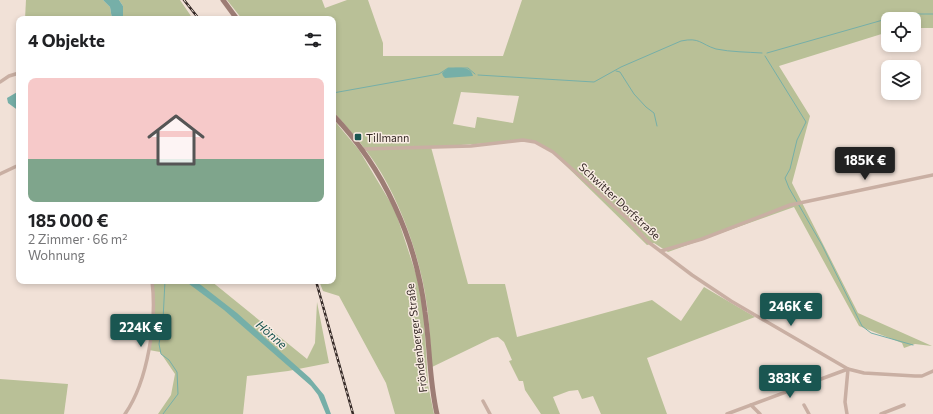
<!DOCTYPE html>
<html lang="de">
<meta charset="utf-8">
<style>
body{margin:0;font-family:Commissioner,sans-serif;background:#f2f2f2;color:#202124;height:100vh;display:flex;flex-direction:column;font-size:15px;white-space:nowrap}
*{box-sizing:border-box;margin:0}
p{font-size:13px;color:#757577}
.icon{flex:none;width:22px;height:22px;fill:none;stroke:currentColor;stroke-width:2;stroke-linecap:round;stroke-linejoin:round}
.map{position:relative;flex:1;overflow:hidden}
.panel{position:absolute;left:16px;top:16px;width:320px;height:268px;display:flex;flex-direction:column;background:#fff;border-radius:8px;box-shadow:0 2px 6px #0003}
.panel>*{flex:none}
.tools{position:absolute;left:881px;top:12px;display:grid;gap:8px}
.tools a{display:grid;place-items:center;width:40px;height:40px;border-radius:8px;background:#fff;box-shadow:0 2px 6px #0003;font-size:20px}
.price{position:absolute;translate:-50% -34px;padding:0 9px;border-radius:4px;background:#1a5651;color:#fff;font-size:13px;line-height:26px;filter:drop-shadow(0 1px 2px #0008)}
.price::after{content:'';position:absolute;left:50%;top:24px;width:12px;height:9px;margin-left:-6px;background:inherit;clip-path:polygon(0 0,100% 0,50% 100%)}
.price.selected{background:#222;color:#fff}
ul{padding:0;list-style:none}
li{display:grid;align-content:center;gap:8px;height:212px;padding:0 12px}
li+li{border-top:1px solid #e0e0e0}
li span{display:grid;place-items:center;height:124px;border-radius:8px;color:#555}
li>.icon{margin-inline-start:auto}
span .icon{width:72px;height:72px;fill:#fffc;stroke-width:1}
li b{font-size:17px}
h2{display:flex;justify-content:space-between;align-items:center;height:48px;padding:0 12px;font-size:17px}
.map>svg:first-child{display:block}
.green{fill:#b9c097;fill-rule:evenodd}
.water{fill:#76afa8}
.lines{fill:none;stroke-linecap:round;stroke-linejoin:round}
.stream{stroke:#76afa8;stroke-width:1}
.minor{stroke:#c9afa3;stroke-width:3.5}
.secondary{stroke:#9d7d75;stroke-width:5}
.rail-casing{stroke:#342825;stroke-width:2.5}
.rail{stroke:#f9ece3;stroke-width:1;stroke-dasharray:3;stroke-linecap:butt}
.poi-dot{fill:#1a5651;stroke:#f9ece3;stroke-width:1.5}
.labels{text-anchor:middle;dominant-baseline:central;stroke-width:3;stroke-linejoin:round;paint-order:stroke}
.poi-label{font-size:11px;fill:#342825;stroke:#f9ece3;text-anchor:start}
.street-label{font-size:11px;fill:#342825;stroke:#f9ece3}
.water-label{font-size:12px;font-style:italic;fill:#1a5651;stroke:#f9ece3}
</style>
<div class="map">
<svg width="933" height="414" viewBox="0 0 933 414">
<rect width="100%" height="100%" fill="#f1e1d7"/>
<!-- green -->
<g class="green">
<path d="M26,0H103L110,7L112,19H25Z"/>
<path d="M119,0H180L193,19H123V6Z"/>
<path d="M227,0H322L325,8L347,0H368L383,43V56H503L522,0H933V28H914V19H888V32L779,66L810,116L792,183L858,313L932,346L915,344L904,348L902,343L859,326L794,207L668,252L654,243L647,245L554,154L536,143L523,141L431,147L468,284H505L517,337L652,300L681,321L704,287L755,317L647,358L667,414H601L593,396L582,399L578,390L569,391L553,397L560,414H541L525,390L523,381H519L509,361L512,360L504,342L498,337L492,338L432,367C430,347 430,326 427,306C421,260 401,202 375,163C363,145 348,128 333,111V19H242ZM461,92L519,96L513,123L477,117L475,128L453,124Z"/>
<path d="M333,119L359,150L395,210L417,277L424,315L428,385L434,414H395L386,383L339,296L323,291L319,281H333Z"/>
<path d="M153,281H211L307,359L315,343L317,302L329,363L288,371L247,376L243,414H158L171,395L175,374L160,352L149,350L155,315Z"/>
<path d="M0,379L68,384L64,414H0Z"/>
</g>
<!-- water -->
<g class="water">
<path d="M103,0H119L123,6V19H112L110,7Z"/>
<path d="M448,68C457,68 471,65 473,76L445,78L443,76L442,73Z"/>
<path d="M19,91V111L8,103L7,98Z"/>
<path d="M185,281H194L201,285L237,313L310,378L324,395L331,414H326L318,395L311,386L224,310Z"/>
</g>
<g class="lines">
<!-- stream -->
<g class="stream">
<path d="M767,53L904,14H933"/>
<path d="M765,56L806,122L797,140L790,169L785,178L789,188L822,245L862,326L871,333L913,345"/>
<path d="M616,71L620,72L634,94L646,107L654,113L657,126"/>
<path d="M478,75L594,82L621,67L681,41C700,37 700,44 716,49C731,52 747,52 762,53"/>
<path d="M333,93L439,74L448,68H468L475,74"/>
<path d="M163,414L178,394L177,372L169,360L161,354L159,344L163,320L165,281"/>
</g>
<!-- minor -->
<g class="minor">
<path d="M0,82L9,76L19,73"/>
<path d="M363,149L471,146L523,140L535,142L553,152L628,219L647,241L692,275L731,301L848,369L864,373L915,376H922L933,371"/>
<path d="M0,174L19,165"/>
<path d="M661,251L702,239L790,205L933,175"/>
<path d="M483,401L490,414"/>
<path d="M751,405L760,414"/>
<path d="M804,405L809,414"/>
<path d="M125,414C148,381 157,320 152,281"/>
<path d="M727,414L848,369L845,402L847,414"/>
<path d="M881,414L904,405"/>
</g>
<!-- secondary -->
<g class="secondary">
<path d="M223,0L237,19"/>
<path d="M333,115C384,168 416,239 425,312C430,346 429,380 437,414"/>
</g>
<!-- rail casing -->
<g class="rail-casing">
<g id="rail">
<path d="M184,0L199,19"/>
<path d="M316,281L353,414"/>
</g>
</g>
<!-- rail -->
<use href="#rail" class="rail"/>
</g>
<!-- markers -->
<rect class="poi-dot" x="354" y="133" width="8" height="8" rx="2"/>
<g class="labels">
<!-- poi labels -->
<g class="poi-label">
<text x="366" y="137">Tillmann</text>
</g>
<!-- street labels -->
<g class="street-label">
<text transform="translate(620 201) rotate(43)">Schwitter Dorfstraße</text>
<text transform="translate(416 338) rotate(-97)">Fröndenberger Straße</text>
</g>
<!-- water labels -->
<g class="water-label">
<text transform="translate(272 334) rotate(41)">Hönne</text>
</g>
</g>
</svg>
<div class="tools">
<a><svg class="icon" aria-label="locate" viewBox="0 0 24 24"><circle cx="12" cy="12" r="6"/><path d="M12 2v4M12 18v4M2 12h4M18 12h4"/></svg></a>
<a><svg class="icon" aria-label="layers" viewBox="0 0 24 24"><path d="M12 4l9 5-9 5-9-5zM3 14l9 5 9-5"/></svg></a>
</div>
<b class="price selected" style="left:865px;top:181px">185K €</b>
<b class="price" style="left:791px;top:327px">246K €</b>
<b class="price" style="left:141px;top:348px">224K €</b>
<b class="price" style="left:790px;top:399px">383K €</b>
<section class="panel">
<h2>4 Objekte<svg class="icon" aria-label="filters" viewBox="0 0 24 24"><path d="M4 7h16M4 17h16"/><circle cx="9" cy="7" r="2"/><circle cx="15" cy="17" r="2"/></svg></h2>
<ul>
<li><span style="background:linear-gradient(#f6c9c9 65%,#7fa58c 0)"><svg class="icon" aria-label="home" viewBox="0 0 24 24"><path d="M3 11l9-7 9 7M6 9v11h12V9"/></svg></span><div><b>185 000 €</b><p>2 Zimmer · 66 m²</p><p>Wohnung</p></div></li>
</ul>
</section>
</div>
